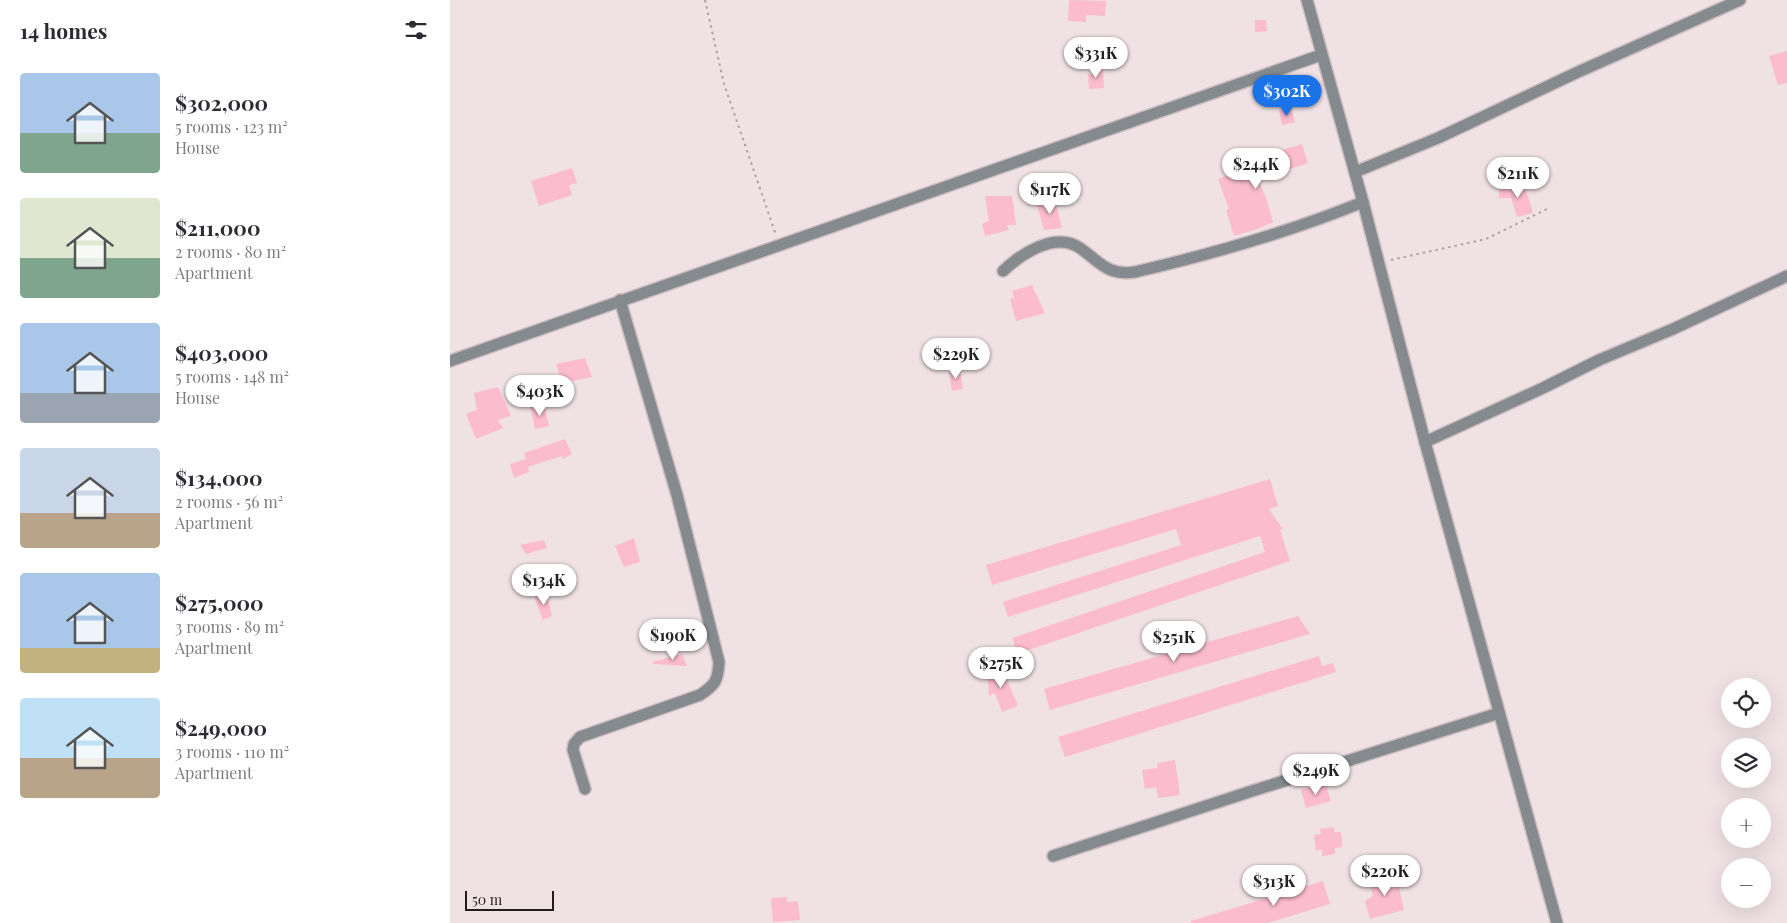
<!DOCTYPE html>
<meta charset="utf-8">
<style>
body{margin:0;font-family:"Playfair Display",serif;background:#f7f7f7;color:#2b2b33;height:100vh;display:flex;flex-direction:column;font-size:19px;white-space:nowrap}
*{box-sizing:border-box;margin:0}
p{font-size:16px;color:#7c7c81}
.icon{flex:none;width:28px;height:28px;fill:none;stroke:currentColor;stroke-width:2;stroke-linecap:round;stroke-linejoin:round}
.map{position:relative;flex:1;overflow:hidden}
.details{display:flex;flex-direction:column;background:#fff;width:450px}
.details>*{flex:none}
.buttons{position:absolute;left:1271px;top:678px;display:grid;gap:10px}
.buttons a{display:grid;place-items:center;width:50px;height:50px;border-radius:50%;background:#fff;box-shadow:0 5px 20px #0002;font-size:25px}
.scale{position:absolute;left:15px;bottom:12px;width:89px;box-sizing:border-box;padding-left:5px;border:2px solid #211c1d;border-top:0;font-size:14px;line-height:18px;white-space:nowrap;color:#211c1d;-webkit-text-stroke:4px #f0e1e4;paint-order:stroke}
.price{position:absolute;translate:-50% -42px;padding:0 11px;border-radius:18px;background:#fff;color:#222;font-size:16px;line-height:32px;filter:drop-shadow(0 1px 2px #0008)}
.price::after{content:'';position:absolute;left:50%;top:30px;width:15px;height:11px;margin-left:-8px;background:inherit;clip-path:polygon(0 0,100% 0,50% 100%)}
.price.on{background:#1a73e8;color:#fff}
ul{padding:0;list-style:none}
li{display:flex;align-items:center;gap:15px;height:125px;padding:0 20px}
li span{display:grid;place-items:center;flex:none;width:140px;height:100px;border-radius:5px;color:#555}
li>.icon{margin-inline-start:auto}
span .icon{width:60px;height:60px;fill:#fffc;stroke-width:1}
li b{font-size:21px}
h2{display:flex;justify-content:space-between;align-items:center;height:60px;padding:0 20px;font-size:21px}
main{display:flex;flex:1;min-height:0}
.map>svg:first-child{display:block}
.building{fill:#fbbccd}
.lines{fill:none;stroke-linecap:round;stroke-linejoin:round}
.street-casing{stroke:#cbbec0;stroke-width:14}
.path{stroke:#aca1a3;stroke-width:2;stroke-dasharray:2.5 4;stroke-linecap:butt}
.street{stroke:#858a8e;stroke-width:11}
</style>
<main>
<section class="details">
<h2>14 homes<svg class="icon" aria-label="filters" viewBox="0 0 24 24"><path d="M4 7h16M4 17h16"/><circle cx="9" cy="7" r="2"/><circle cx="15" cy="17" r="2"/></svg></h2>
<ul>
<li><span style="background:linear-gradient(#a9c7e8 60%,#7fa58c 0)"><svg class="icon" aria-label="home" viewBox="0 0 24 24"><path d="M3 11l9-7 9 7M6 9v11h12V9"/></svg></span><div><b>$302,000</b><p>5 rooms · 123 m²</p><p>House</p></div></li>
<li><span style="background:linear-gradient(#dfe7d0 60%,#7fa58c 0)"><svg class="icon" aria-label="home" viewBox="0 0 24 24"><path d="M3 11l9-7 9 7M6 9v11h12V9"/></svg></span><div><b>$211,000</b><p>2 rooms · 80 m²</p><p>Apartment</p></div></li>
<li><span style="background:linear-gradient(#a9c7e8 70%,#9aa5b1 0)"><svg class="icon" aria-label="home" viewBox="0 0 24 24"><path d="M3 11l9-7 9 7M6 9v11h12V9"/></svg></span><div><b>$403,000</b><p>5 rooms · 148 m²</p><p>House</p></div></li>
<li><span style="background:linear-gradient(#c9d6e8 65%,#b9a48a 0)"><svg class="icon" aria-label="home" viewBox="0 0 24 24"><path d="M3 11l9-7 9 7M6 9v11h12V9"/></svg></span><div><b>$134,000</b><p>2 rooms · 56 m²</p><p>Apartment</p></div></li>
<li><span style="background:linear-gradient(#a9c7e8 75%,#c2b280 0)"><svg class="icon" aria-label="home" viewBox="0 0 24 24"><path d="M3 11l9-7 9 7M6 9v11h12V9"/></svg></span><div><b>$275,000</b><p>3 rooms · 89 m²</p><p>Apartment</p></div></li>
<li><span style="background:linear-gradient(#bfe0f5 60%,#b9a48a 0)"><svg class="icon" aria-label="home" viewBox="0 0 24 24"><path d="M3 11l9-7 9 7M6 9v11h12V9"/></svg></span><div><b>$249,000</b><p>3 rooms · 110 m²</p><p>Apartment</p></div></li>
</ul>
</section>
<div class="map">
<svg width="1337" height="923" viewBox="0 0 1337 923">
<rect width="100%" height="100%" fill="#f0e1e4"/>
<!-- building -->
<g class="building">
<path d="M619,0L656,1L655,16L636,15V22L618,21Z"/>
<path d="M805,20H816L817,31L805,32Z"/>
<path d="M1337,51V83L1328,85L1319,56Z"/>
<path d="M653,67L654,88L639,89L638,74H643L642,68Z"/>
<path d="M841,108L845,122L832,125L829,111Z"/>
<path d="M852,144L858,163L808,179L816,198L823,222L808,229L784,236L776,210L779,209L768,179L814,161L813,156Z"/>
<path d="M122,168L127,183L119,185L122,195L89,206L81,181Z"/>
<path d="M1074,184L1083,213L1067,217L1061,198H1049V188H1061Z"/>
<path d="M535,196H562L566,225H557L559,230L535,236L532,224L539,221Z"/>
<path d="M604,197L612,228L594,230L587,205Z"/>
<path d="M582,285L595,313L566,321L560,299L564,298L562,291Z"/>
<path d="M135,358L142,377L112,383L106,364Z"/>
<path d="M510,370L513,389L502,391L499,372Z"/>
<path d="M48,387L61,416L48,420L53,428L26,439L16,414L27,410L24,393Z"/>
<path d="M94,404L99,426L85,429L80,407Z"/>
<path d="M115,439L122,454L113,459L112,456L78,467L79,472L64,478L60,464L76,459L74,453Z"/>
<path d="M820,479L828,506L819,509L833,529L830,530L840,561L567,654L562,638L815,552L810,536L558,617L553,602L731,545L726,529L542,585L536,565Z"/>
<path d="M184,538L190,562L174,567L165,546Z"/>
<path d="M94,540L97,548L76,554L70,545Z"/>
<path d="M97,594L102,616L93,620L84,597Z"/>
<path d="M848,616L860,634L600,710L594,689Z"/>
<path d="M232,654L237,666L203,664V662Z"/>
<path d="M869,656L872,666L883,663L886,672L615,757L608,737Z"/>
<path d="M551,665L568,706L552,712L545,693L539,696L537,671Z"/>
<path d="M725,760L730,795L708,798L706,787L695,789L692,770L707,768L708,763Z"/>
<path d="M875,783L881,801L856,808L851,790Z"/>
<path d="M884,827V832H891L892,847L885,848V854L872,856V849L866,851L864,835L871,834L870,829Z"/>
<path d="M946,874L954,910L920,919L915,901L923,896L919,881Z"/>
<path d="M873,881L880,904L818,923H741V921Z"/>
<path d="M337,897V902L348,901L350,920L323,922L321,898Z"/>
</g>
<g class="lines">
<!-- street casing -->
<g class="street-casing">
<g id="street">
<path d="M857,0L913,202L975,442L1107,923"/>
<path d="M905,172L988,138L1128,72L1290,0"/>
<path d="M553,271C571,254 605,231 630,248C650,262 657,276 685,272C762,254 840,232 913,202"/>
<path d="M0,361L871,55"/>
<path d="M975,442L1093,388L1149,360L1223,329L1337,276"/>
<path d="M135,789L123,750L124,744L130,737L250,695C265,685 268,681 269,662L227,495L170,300"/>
<path d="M603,856L799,792L1049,713"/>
</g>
</g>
<!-- path -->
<g class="path">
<path d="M255,0L274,84L326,235"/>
<path d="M941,260L1036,239L1097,209"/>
</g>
<!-- street -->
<use href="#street" class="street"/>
</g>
</svg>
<div class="buttons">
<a><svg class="icon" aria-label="locate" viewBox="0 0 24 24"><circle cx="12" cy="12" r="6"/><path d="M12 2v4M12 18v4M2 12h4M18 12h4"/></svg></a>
<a><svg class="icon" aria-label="layers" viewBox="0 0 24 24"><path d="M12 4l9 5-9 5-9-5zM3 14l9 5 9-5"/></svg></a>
<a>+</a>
<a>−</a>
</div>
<div class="scale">50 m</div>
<b class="price" style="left:646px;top:79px">$331K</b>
<b class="price on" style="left:837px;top:117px">$302K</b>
<b class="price" style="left:806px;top:190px">$244K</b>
<b class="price" style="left:1068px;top:199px">$211K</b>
<b class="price" style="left:600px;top:215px">$117K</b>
<b class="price" style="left:506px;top:380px">$229K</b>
<b class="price" style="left:90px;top:417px">$403K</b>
<b class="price" style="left:94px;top:606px">$134K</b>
<b class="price" style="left:223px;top:661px">$190K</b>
<b class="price" style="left:724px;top:663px">$251K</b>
<b class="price" style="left:551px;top:689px">$275K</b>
<b class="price" style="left:866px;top:796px">$249K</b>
<b class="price" style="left:935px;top:897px">$220K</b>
<b class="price" style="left:824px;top:907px">$313K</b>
</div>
</main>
